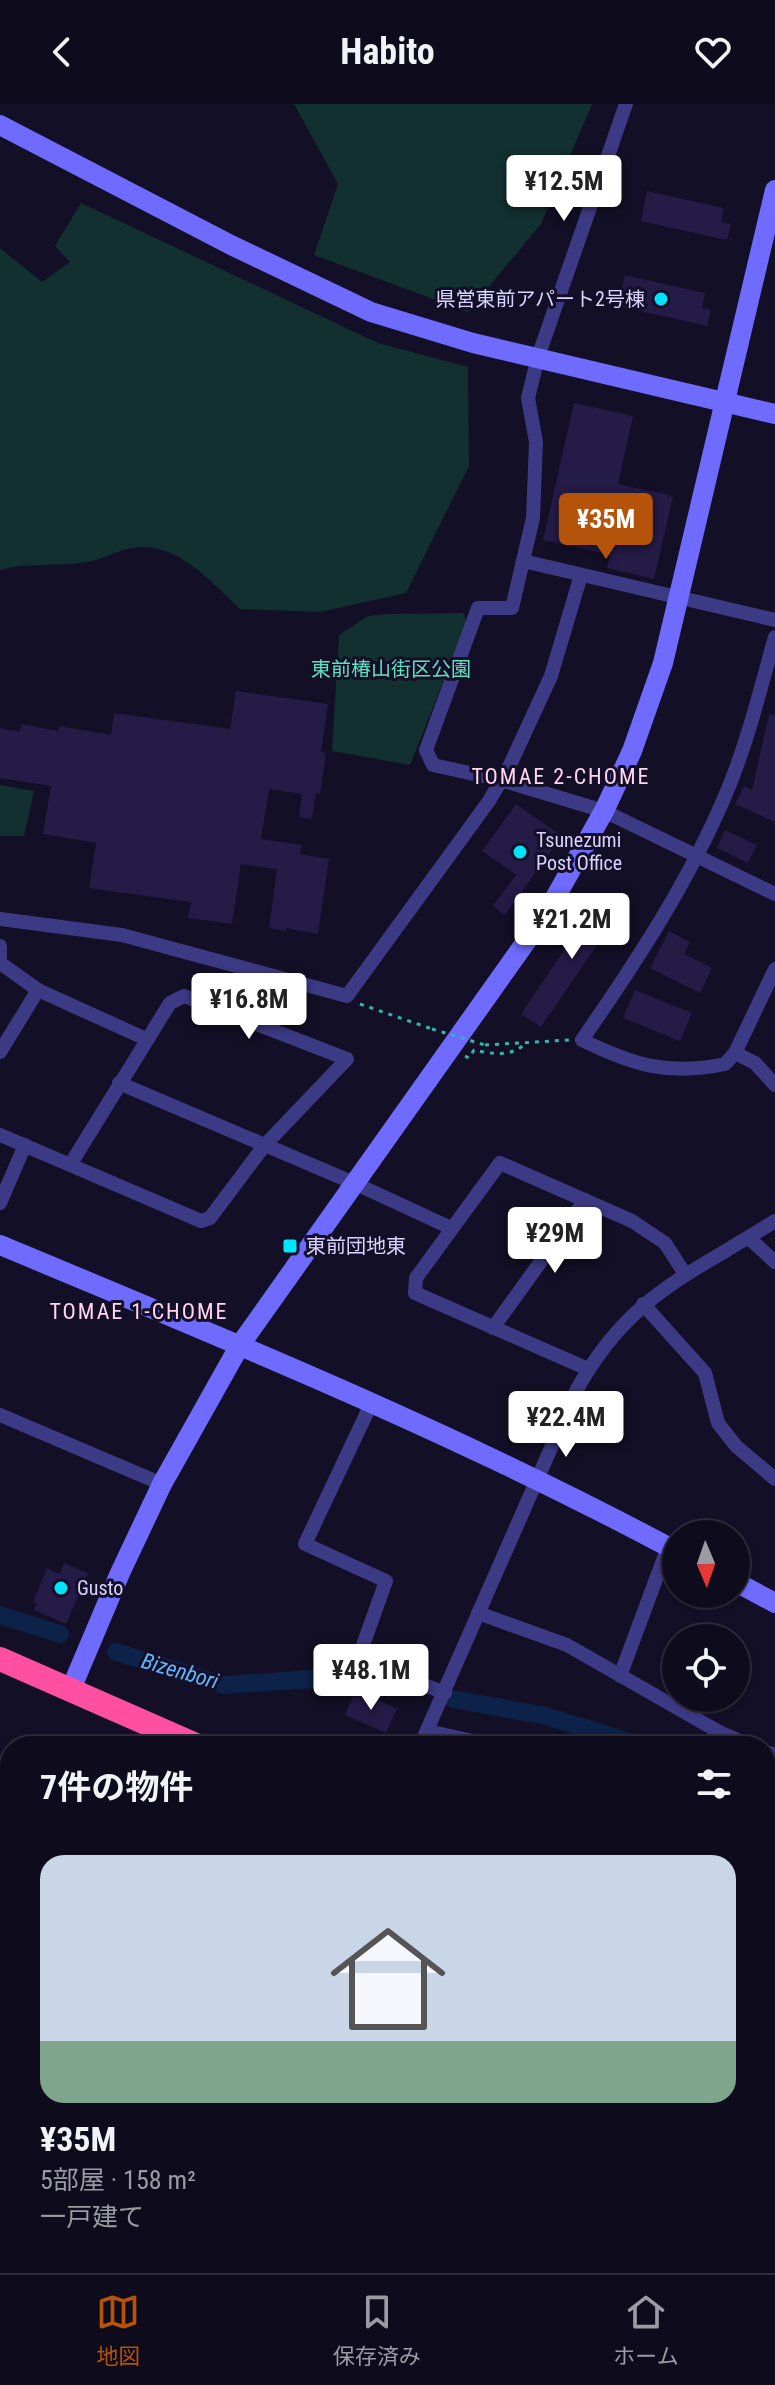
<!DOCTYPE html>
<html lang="ja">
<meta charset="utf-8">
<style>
body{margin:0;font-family:"Roboto Condensed","Noto Sans JP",sans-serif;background:#171425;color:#f1f3f6;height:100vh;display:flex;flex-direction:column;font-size:30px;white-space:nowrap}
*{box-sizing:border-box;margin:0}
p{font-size:26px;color:#9b9ba3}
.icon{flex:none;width:44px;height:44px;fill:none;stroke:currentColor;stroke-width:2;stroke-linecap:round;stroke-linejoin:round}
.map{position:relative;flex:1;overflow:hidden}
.details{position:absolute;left:0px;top:1632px;width:776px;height:538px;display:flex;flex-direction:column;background:#0e0b1c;border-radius:32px 32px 0 0;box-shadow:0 2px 6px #0004,0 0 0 2px #2e2b3b}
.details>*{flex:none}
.needle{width:52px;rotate:178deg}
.fabs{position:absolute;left:662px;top:1416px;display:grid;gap:16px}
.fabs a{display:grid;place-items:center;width:88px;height:88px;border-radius:50%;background:#0e0b1c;box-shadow:0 2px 6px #0004,0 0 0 2px #2e2b3b;font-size:40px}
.price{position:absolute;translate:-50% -68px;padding:0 18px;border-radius:8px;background:#fff;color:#222;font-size:26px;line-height:52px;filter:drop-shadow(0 2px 4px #0008)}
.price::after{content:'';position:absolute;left:50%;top:48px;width:24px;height:18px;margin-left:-12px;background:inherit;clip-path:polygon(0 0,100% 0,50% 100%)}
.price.on{background:#b45309;color:#fff}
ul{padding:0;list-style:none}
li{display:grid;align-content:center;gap:16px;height:424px;padding:0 40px}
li+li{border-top:2px solid #2e2b3b}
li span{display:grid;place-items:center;height:248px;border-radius:24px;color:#555}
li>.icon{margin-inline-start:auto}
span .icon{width:144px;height:144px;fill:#fffc;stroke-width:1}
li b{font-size:34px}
h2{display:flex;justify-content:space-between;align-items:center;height:96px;padding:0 40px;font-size:34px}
header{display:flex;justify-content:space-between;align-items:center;height:104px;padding:0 40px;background:#0e0b1c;font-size:36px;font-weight:700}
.tab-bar{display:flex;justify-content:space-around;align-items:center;height:112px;border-top:2px solid #2e2b3b;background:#0e0b1c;font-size:22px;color:#9b9ba3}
.tab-bar a{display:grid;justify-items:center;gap:4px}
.tab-bar .on{color:#b45309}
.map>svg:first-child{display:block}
.green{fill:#12302f}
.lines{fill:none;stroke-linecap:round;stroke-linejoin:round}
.canal{stroke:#0c2248;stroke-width:18}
.building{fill:#241b47}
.path{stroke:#2fb8b0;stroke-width:3;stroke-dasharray:4 6;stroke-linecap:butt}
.street{stroke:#3d3a85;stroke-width:14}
.secondary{stroke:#6f6bff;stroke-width:20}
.highway{stroke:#ff4fa3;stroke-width:24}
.path-bridge{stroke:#2fb8b0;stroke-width:3;stroke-dasharray:4 6;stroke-linecap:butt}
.poi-dot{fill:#00e5ff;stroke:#130f26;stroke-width:3}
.labels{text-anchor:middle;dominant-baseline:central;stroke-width:6;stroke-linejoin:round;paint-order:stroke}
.poi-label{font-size:20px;fill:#d9d4ff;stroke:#130f26;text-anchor:start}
.park-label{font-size:20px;fill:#5fe0c0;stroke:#130f26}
.neighbourhood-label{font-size:22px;letter-spacing:2px;fill:#ffd6f0;stroke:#130f26}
.water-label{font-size:22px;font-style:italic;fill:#62b6ff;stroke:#130f26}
</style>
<header><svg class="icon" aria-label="back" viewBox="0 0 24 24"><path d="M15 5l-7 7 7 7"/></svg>Habito<svg class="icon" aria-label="heart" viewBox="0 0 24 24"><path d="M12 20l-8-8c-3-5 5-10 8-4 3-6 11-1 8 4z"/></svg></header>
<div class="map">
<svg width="775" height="2169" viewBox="0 0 775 2169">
<rect width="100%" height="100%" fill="#130f26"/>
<!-- green -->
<g class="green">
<path d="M294,0H592L541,120L468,208L314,151L338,80Z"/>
<path d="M81,99L378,239L468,263L469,362L406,489L320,508L240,505C212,479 176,436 133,444C117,446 102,456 86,458C57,463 28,458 0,466V144L42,178L70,158L55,142Z"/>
<path d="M463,509L467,518L410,661L332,647L339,531L368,512L386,510Z"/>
<path d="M0,681L34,687L24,732H0Z"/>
</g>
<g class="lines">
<!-- canal -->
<g class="canal">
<path d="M0,1511L60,1530"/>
<path d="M116,1548L224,1581L343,1573L388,1582"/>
<path d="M453,1595L546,1612L642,1642"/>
<path d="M766,1704L775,1708"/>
</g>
</g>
<!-- building -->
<g class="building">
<path d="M647,87L724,104L721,118L731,120L727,136L641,117Z"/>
<path d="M625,171L705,189L702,204L711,206L707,222L618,202Z"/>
<path d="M574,299L633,312L618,380L673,392L654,475L607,464L610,451L543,436Z"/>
<path d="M236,587L328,600L321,648L326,649L320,690L316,689L312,715L299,713L302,690L269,685L261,735L302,741L300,750L329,755L318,830L286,824V827L269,824L277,765L241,760L232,820L188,814L191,798L89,784L96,739L43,730L51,682L0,674V624L20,628L21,620L58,627L59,622L111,631L114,609L230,625Z"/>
<path d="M769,610L775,611V718L735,700L744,682L752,686Z"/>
<path d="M516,700L562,732L505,811L493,802L516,771L482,747Z"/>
<path d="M725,726L757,741L748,759L717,744Z"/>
<path d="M602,790L622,804L541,923L521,910Z"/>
<path d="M669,827L690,838L684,850L712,864L700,889L650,864Z"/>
<path d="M635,886L692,909L680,937L623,914Z"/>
<path d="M64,1459L88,1469L66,1520L34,1506L37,1500L33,1498L47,1464L60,1470Z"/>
<path d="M356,1586L397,1605L386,1629L345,1611Z"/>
</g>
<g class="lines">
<!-- path -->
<g class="path">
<path d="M360,900L432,925"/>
<path d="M485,941L569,936"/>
<path d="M465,952L469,954L474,946C492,950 511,953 525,940"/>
<path d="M0,1784L10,1789"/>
<path d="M0,1920L10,1902"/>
<path d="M758,2160L774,2169"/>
<path d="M561,2169L566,2160"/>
</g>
<!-- street -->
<g class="street">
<path d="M626,0L538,253L528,294L536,338L533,414L512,504H478L426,646L433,661L501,676L604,707L775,790"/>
<path d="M523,457L775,516"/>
<path d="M775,533C760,586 747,641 725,692C688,779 636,858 582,936C633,961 668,972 725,960L735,949L775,865"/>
<path d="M0,815L122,831L347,892L489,697L510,661L551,572L581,471"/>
<path d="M0,842V853"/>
<path d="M0,859L38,886L146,935"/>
<path d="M0,948L38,886"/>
<path d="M735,949L755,959L775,981"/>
<path d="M119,979L354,1079L451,1124"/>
<path d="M0,1031L201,1117L210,1114L264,1042L347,955L184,892L170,899L70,1061"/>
<path d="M0,1099L25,1041"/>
<path d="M749,1134L775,1158"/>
<path d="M643,1200L705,1269L718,1319L736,1342L775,1375"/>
<path d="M493,1224L585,1096"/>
<path d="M588,1265L415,1189L416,1174L500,1059L632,1117L665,1139L685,1170"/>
<path d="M371,1300L305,1440L386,1477L358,1555L445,1589"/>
<path d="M0,1311L162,1380"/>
<path d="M478,1509L567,1541L721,1629L752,1642"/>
<path d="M620,1572L668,1443"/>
<path d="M427,1627L496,1642"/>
<path d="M420,1642L576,1287C629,1191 688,1172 775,1117"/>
<path d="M766,1648L775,1651"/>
<path d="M766,1734L775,1737"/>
</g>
<!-- secondary -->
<g class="secondary">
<path d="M0,21L231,141L371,208L473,239L775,310"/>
<path d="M0,1141C228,1236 458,1330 676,1447"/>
<path d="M736,1478L775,1499"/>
<path d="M71,1585L120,1469L162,1380L240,1241L547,808L604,707L632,647L663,559L775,86"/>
</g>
<!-- highway -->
<g class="highway">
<path d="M0,1555L198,1642"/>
<path d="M766,1878L775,1882"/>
</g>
<!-- path-bridge -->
<path class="path-bridge" d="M432,925L485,941"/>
</g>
<!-- markers -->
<g class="poi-dot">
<circle cx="661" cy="195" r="8"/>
<circle cx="520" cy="748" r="8"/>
<rect x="282" y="1134" width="16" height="16" rx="4"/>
<circle cx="61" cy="1484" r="8"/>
</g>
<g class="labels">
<!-- poi labels -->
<g class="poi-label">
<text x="645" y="195" text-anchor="end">県営東前アパート2号棟</text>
<text x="536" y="736">Tsunezumi<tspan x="536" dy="23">Post Office</tspan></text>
<text x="306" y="1142">東前団地東</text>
<text x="77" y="1484">Gusto</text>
</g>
<!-- park labels -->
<g class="park-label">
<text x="391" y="565">東前椿山街区公園</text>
</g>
<!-- neighbourhood labels -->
<g class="neighbourhood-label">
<text x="561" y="672">TOMAE 2-CHOME</text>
<text x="139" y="1207">TOMAE 1-CHOME</text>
</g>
<!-- water labels -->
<g class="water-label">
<text transform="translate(180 1567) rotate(16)">Bizenbori</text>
</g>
</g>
</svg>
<div class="fabs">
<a><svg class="needle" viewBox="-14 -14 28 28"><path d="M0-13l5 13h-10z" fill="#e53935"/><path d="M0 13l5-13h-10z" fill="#9b9ba3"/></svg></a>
<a><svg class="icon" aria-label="locate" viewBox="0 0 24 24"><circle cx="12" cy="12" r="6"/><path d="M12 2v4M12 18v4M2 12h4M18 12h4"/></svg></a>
</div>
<b class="price" style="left:564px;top:119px">¥12.5M</b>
<b class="price on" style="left:606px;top:457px">¥35M</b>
<b class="price" style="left:572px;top:857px">¥21.2M</b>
<b class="price" style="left:249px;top:937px">¥16.8M</b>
<b class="price" style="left:555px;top:1171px">¥29M</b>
<b class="price" style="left:566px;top:1355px">¥22.4M</b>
<b class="price" style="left:371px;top:1608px">¥48.1M</b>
<section class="details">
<h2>7件の物件<svg class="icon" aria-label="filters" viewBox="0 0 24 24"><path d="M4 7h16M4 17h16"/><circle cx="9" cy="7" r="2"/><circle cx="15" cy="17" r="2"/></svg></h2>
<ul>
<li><span style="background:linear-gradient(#c9d6e8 75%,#7fa58c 0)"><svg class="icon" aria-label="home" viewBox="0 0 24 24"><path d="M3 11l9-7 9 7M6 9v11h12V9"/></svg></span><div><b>¥35M</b><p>5部屋 · 158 m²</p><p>一戸建て</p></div></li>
</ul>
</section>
</div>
<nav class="tab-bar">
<a class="on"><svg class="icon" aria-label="map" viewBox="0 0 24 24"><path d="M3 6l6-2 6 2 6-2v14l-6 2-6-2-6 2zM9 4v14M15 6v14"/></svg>地図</a>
<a><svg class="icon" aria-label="saved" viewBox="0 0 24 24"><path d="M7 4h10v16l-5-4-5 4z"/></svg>保存済み</a>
<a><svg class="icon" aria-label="home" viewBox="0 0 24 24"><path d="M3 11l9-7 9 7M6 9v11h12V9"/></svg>ホーム</a>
</nav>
